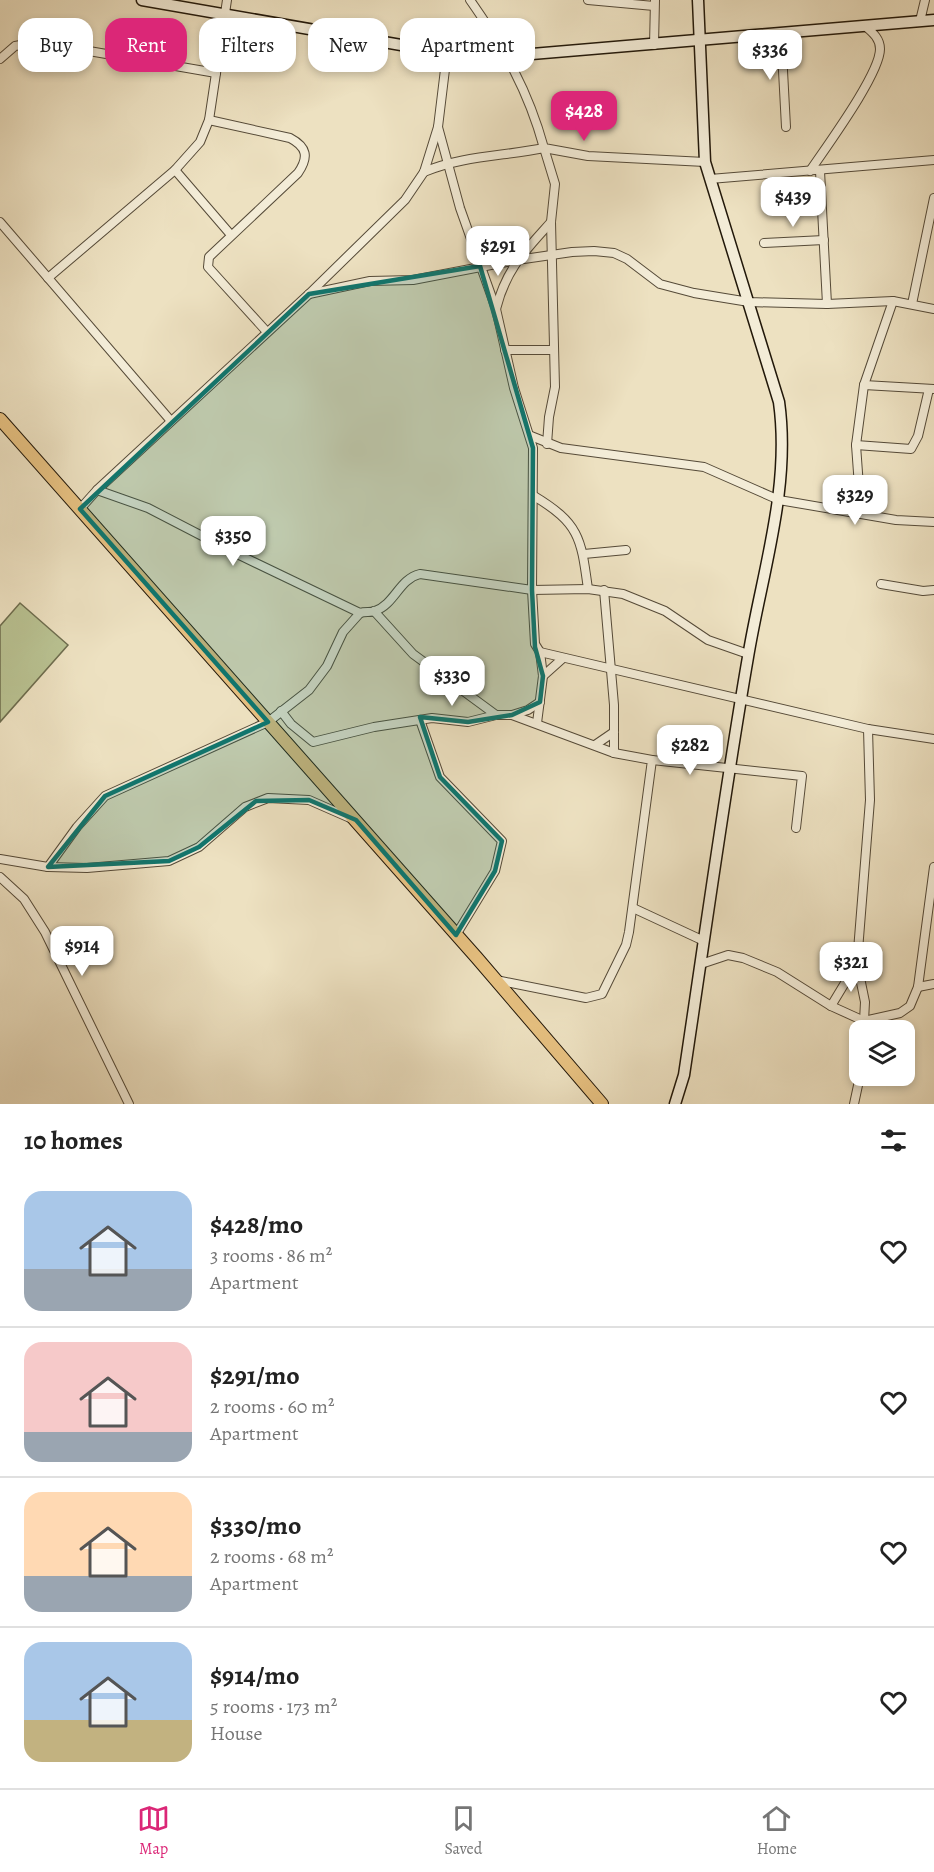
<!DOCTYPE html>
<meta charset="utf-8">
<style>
body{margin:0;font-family:Alegreya,serif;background:#f2f2f2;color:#222;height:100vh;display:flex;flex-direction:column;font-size:22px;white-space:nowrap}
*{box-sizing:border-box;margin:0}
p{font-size:20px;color:#767676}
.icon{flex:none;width:33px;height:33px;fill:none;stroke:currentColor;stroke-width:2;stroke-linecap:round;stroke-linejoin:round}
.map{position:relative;height:1104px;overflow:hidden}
.panel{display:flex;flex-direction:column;background:#fff;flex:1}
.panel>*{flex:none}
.hud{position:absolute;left:18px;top:18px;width:600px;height:54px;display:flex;gap:12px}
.fabs{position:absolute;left:849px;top:1020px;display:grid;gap:12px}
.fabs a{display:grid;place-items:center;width:66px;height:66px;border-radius:12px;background:#fff;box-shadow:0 3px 9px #0003;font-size:30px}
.price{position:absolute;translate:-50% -51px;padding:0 14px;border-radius:12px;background:#fff;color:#222;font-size:20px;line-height:39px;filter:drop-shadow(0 2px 3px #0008)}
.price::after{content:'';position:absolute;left:50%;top:36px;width:18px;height:14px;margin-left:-9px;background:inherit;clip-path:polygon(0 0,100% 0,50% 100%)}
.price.on{background:#db2777;color:#fff}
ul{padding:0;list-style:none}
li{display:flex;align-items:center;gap:18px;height:150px;padding:0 24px}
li+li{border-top:2px solid #e0e0e0}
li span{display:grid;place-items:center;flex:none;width:168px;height:120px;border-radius:18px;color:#555}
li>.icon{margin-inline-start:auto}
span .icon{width:72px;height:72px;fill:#fffc;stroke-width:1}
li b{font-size:26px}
h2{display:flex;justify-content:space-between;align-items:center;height:72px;padding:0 24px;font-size:26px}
.chip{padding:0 21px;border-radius:18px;background:#fff;box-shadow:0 3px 9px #0003;font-size:21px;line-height:54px}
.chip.on{background:#db2777;color:#fff}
.tabs{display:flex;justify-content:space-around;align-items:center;height:84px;border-top:2px solid #e0e0e0;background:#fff;font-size:16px;color:#767676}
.tabs a{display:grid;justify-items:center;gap:3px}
.tabs .on{color:#db2777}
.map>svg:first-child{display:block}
.green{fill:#b9c292;stroke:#6e6d4e;stroke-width:1.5}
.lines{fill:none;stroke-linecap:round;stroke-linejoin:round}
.street-casing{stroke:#554a38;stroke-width:10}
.secondary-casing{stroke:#22180a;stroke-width:13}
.primary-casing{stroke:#22180a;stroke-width:14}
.street{stroke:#f3ecd7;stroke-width:8}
.secondary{stroke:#f3ecd7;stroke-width:10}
.primary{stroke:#e6c080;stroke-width:12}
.marked{fill:#0f766e;fill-opacity:0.2;stroke:#0f766e;stroke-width:4.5;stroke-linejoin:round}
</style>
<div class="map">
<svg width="934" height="1104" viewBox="0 0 934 1104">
<rect width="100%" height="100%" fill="#ede1c1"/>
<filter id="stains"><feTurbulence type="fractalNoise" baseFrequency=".00333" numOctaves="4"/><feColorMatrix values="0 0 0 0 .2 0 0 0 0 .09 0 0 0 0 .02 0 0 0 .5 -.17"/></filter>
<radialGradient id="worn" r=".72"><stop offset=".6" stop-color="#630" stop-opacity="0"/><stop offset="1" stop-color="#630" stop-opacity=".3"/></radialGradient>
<!-- green -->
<path class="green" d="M20,603L68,645L0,722V626Z"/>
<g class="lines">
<!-- street casing -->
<g class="street-casing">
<g id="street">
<path d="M470,0C505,50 528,90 544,148L588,156L705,162"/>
<path d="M588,0L654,6"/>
<path d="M920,21L925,0"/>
<path d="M781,33L786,127"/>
<path d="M654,45L655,0"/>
<path d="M0,59L15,46L37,42L216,73"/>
<path d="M209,120L290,138C307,147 309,157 298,173L209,257L208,267L267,332"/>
<path d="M438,127L460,208L496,309L514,388L533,448L532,590L535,644L540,652L543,676L537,723"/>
<path d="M175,170L231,235"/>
<path d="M810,171C826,147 880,74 880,49C880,38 872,32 865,26"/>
<path d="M820,171L827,304"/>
<path d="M424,172C461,156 505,156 544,148L555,184L551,222L555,387L549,417L547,444"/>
<path d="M710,179L934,160"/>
<path d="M0,222L171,421"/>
<path d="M764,243L824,240"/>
<path d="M48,278L175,170L200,142L209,120L227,0"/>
<path d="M309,294L370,281L413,280L517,260L572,252L594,251L614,253L627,259L660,284L694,293L749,302L827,304L893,301L934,309"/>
<path d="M912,304L934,198"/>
<path d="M496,309C506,269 525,251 551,222"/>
<path d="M505,350H554"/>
<path d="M864,385L934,389"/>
<path d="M531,436L561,448L704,467L779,500L896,520L934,522"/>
<path d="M856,445L911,449L918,436L929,389"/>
<path d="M97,490L148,508L235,553L360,613C365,611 371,613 375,611C395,604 399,579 420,574L532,590L588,589L623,594L665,611L708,640L748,654"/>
<path d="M534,496C580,524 581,538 588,589"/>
<path d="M80,509L97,490L309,294L405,200L424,172L438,127L447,53"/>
<path d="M861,514L856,445L864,385L893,301"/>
<path d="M584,554L626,550"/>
<path d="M881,584L923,591L934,590"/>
<path d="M604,590L614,705V753"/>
<path d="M374,611L413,654L496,715"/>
<path d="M540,652L868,729L934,739"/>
<path d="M543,676L562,659"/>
<path d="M281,711L291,724L313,742L374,727L432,718L468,722L496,715H512L614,753L652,760L629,932L626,945L602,994L586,998L496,980"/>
<path d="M512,715L528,710L540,702"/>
<path d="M420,720L440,777L502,841L495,871L456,935"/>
<path d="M595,745L614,732"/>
<path d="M652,760L802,776L796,828"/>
<path d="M0,859L48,867L77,827L105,796L268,722L309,690L327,666L343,632L360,613"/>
<path d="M48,867L87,868L169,861L199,847L245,807L268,798L309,800L350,818"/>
<path d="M0,877L24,899L45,932L129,1104"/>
<path d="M633,908L704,941"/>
<path d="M701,964L728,955L743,958L777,972L831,1006L864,1021L900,1013L910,1006L918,987L934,867"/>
<path d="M918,987L934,984"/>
<path d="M831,1006L857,963"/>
<path d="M864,1021L865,1002L857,963L870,800L868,729"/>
<path d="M869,1030L871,1021"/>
<path d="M854,1104L860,1076"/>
</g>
</g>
<!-- secondary casing -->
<g class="secondary-casing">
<g id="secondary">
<path d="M142,0L447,53L508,56L934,20"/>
<path d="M675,1104L684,1075C705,935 724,796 748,657C762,572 791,488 779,402L705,162L698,0"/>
</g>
</g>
<!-- primary casing -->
<g class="primary-casing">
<path id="primary" d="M0,419L477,958L602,1104"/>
</g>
<!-- street -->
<use href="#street" class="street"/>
<!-- secondary -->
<use href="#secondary" class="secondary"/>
<!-- primary -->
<use href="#primary" class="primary"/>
</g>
<!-- marked area -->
<path class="marked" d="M480,266L533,448L532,590L535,647L543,676L540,702L512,715L468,722L420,717L440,777L502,841L495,871L456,935L356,820L309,800L256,801L199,847L169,861L48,867L105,796L268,722L80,509L309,294Z"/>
<rect width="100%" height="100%" filter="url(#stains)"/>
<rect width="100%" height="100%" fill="url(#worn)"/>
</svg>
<div class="fabs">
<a><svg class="icon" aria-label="layers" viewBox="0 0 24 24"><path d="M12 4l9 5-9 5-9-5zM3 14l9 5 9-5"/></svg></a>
</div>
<b class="price" style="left:770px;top:81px">$336</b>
<b class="price on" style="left:584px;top:142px">$428</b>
<b class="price" style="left:793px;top:228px">$439</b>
<b class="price" style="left:498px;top:277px">$291</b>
<b class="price" style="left:855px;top:526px">$329</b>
<b class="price" style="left:233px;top:567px">$350</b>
<b class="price" style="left:452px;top:707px">$330</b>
<b class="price" style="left:690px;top:776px">$282</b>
<b class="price" style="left:82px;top:977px">$914</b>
<b class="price" style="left:851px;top:993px">$321</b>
<div class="hud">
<a class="chip">Buy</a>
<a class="chip on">Rent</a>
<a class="chip">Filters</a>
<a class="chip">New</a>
<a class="chip">Apartment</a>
</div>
</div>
<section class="panel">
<h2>10 homes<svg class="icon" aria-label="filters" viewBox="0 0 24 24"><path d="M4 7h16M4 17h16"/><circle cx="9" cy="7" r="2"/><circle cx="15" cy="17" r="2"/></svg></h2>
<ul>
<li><span style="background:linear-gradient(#a9c7e8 65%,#9aa5b1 0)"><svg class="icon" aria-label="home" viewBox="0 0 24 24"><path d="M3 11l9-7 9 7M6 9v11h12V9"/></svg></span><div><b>$428/mo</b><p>3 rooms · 86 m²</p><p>Apartment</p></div><svg class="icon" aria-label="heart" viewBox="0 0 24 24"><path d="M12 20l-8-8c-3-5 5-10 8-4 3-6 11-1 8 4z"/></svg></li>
<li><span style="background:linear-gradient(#f6c9c9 75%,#9aa5b1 0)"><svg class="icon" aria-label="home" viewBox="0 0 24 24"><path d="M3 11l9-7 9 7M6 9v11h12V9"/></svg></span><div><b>$291/mo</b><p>2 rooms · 60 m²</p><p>Apartment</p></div><svg class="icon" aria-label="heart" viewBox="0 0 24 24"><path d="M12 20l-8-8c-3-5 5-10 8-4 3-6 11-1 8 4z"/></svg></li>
<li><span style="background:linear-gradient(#ffd9b3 70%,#9aa5b1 0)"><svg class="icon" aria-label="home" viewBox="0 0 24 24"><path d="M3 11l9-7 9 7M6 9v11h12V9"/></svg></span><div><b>$330/mo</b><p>2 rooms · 68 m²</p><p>Apartment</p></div><svg class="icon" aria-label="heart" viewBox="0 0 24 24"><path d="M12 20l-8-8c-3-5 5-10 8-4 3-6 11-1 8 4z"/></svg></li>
<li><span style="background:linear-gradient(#a9c7e8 65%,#c2b280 0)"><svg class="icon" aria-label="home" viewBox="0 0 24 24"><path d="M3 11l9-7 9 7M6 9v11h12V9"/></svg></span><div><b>$914/mo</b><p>5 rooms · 173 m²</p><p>House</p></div><svg class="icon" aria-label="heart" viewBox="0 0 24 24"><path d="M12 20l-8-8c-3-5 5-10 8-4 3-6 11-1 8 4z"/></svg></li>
</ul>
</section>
<nav class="tabs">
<a class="on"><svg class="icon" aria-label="map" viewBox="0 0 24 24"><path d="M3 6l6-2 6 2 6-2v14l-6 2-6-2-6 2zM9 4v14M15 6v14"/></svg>Map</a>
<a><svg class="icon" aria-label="saved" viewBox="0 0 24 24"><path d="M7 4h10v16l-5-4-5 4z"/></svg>Saved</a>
<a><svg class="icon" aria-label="home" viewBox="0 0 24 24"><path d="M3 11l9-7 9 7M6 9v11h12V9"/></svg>Home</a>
</nav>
